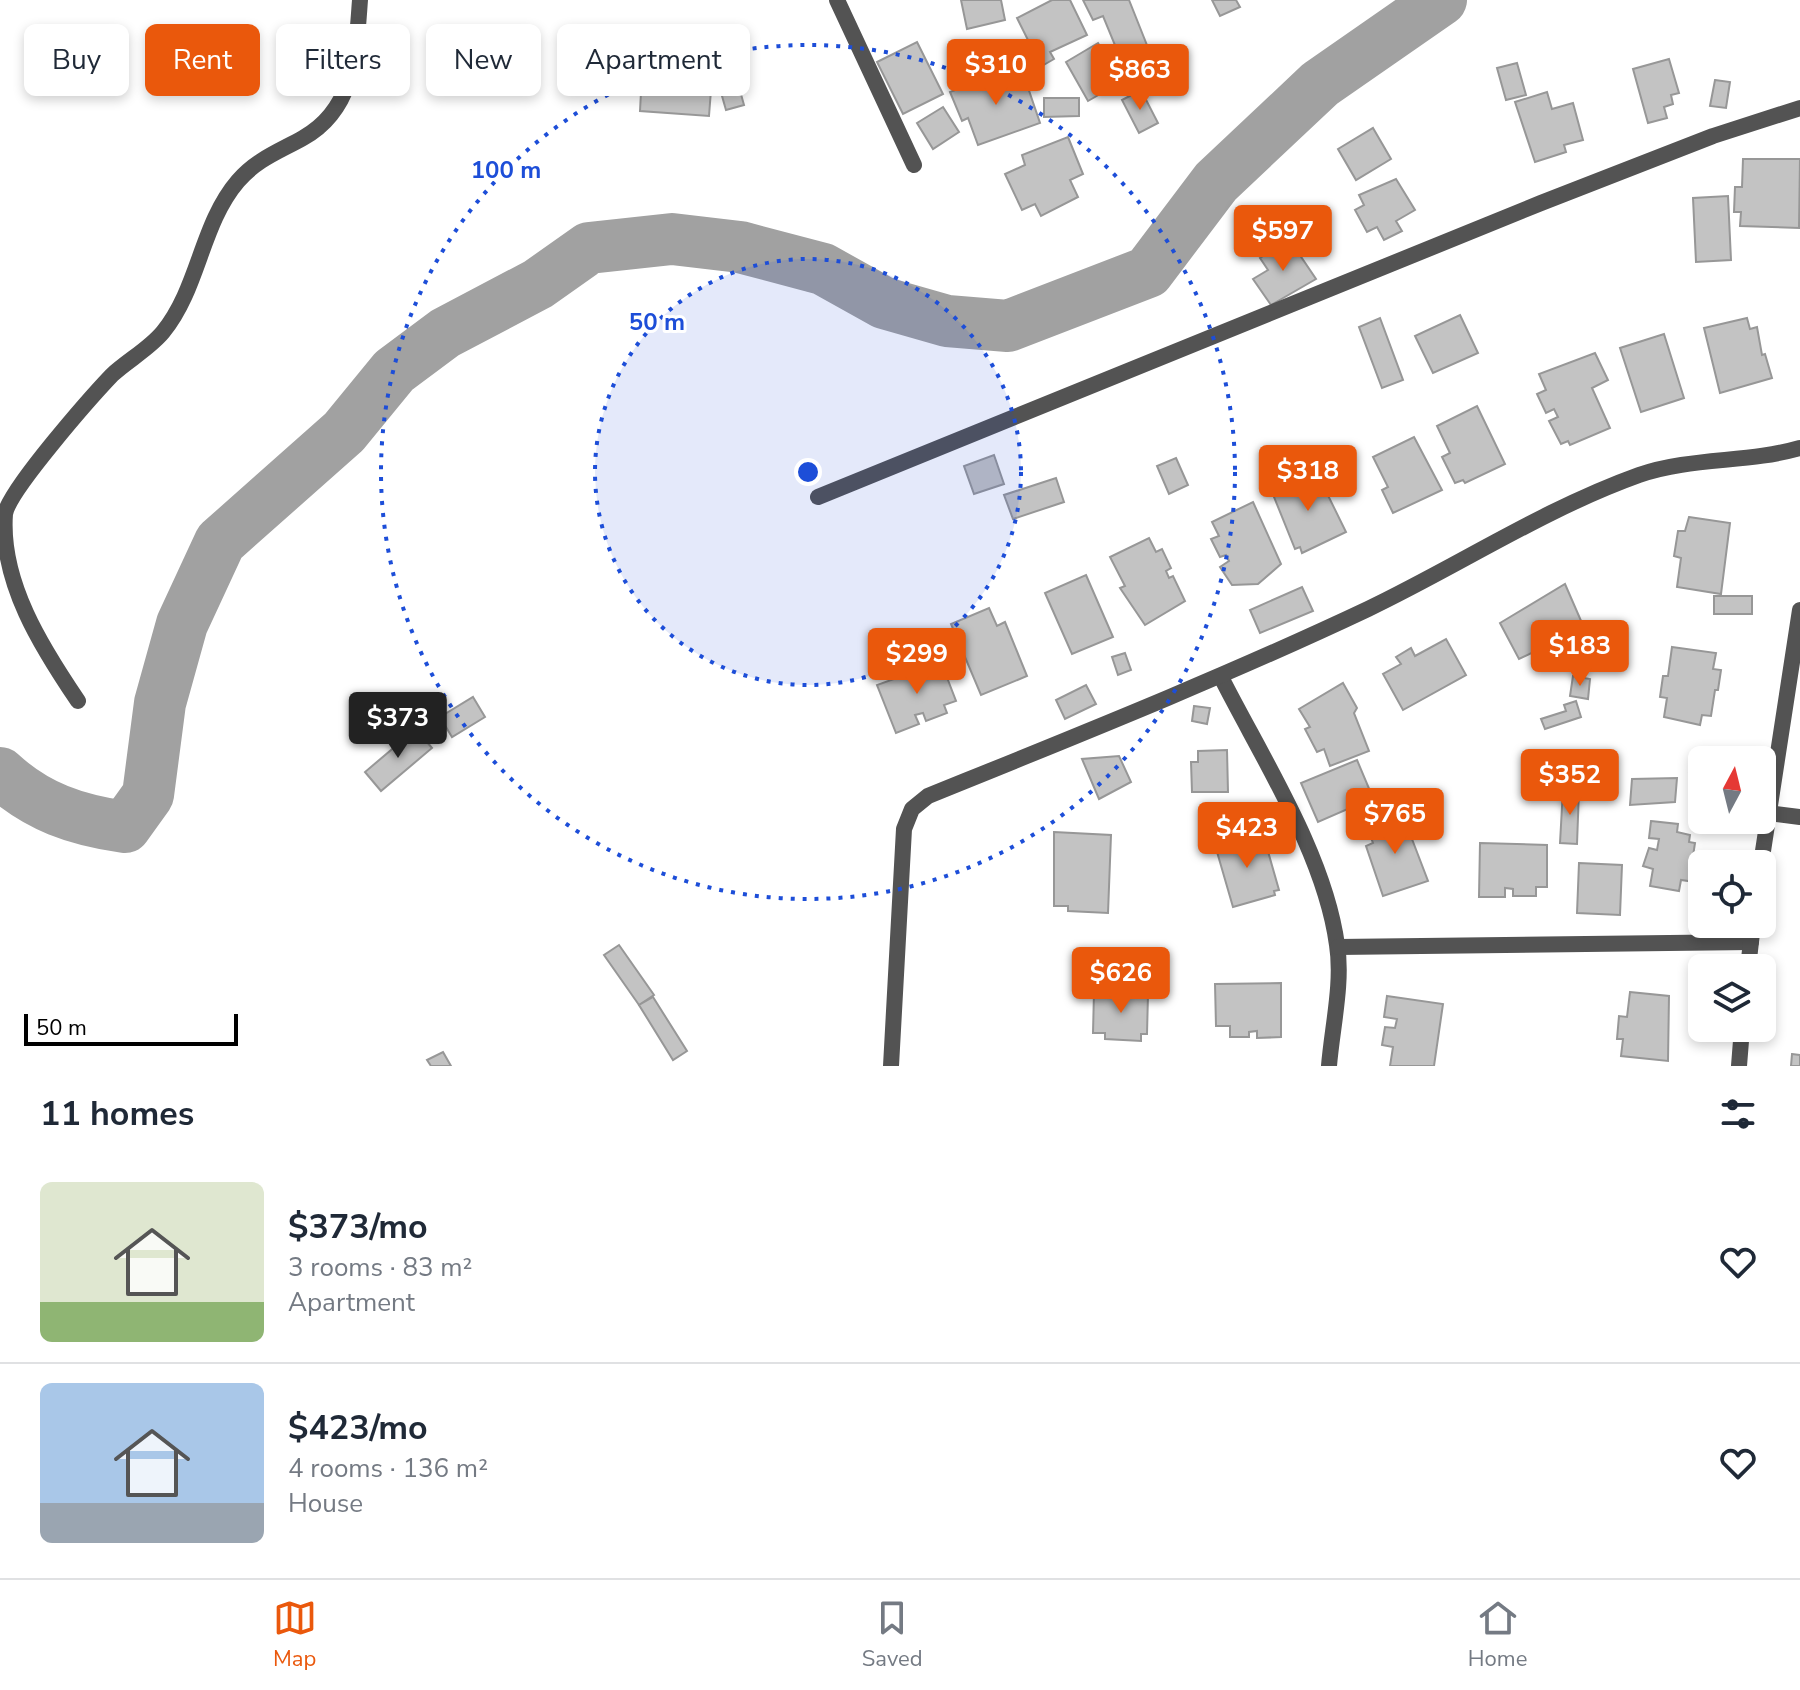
<!DOCTYPE html>
<meta charset="utf-8">
<style>
body{margin:0;font-family:"Nunito Sans",sans-serif;background:#f6f6f7;color:#1f2937;height:100vh;display:flex;flex-direction:column;font-size:30px;white-space:nowrap}
*{box-sizing:border-box;margin:0}
p{font-size:26px;color:#747a83}
.icon{flex:none;width:44px;height:44px;fill:none;stroke:currentColor;stroke-width:2;stroke-linecap:round;stroke-linejoin:round}
.map{position:relative;height:1066px;overflow:hidden}
.details{display:flex;flex-direction:column;background:#fff;flex:1}
.details>*{flex:none}
.hud{position:absolute;left:24px;top:24px;width:800px;height:72px;display:flex;gap:16px}
.needle{width:52px;rotate:7deg}
.fabs{position:absolute;left:1688px;top:746px;display:grid;gap:16px}
.fabs a{display:grid;place-items:center;width:88px;height:88px;border-radius:12px;background:#fff;box-shadow:0 4px 12px #0003;font-size:40px}
.scale{position:absolute;left:24px;bottom:20px;width:214px;box-sizing:border-box;padding-left:8px;border:4px solid #000;border-top:0;font-size:22px;line-height:28px;white-space:nowrap;color:#000;-webkit-text-stroke:6px #fff;paint-order:stroke}
.price{position:absolute;translate:-50% -68px;padding:0 18px;border-radius:8px;background:#ea580c;color:#fff;font-size:26px;line-height:52px;filter:drop-shadow(0 2px 4px #0008)}
.price::after{content:'';position:absolute;left:50%;top:48px;width:24px;height:18px;margin-left:-12px;background:inherit;clip-path:polygon(0 0,100% 0,50% 100%)}
.price.selected{background:#222;color:#fff}
ul{padding:0;list-style:none}
li{display:flex;align-items:center;gap:24px;height:200px;padding:0 40px}
li+li{border-top:2px solid #e0e1e3}
li span{display:grid;place-items:center;flex:none;width:224px;height:160px;border-radius:12px;color:#555}
li>.icon{margin-inline-start:auto}
span .icon{width:96px;height:96px;fill:#fffc;stroke-width:1}
li b{font-size:34px}
h2{display:flex;justify-content:space-between;align-items:center;height:96px;padding:0 40px;font-size:34px}
.tag{padding:0 28px;border-radius:12px;background:#fff;box-shadow:0 4px 12px #0003;font-size:28px;line-height:72px}
.tag.selected{background:#ea580c;color:#fff}
.tabs{display:flex;justify-content:space-around;align-items:center;height:112px;border-top:2px solid #e0e1e3;background:#fff;font-size:22px;color:#747a83}
.tabs a{display:grid;justify-items:center;gap:4px}
.tabs .selected{color:#ea580c}
.map>svg:first-child{display:block}
.lines{fill:none;stroke-linecap:round;stroke-linejoin:round}
.river{stroke:#a1a1a1;stroke-width:52}
.building{fill:#c3c3c3;stroke:#979797;stroke-width:2}
.street{stroke:#535353;stroke-width:16}
.ring{fill:none;stroke:#1d4ed8;stroke-width:4;stroke-dasharray:4 8}
.centre{fill:#1d4ed8;stroke:#fff;stroke-width:4}
.ring-label{font-size:24px;text-anchor:middle;font-weight:bold;fill:#1d4ed8;stroke:#fff;stroke-width:6;stroke-linejoin:round;paint-order:stroke}
</style>
<div class="map">
<svg width="1800" height="1066" viewBox="0 0 1800 1066">
<rect width="100%" height="100%" fill="#fff"/>
<g class="lines">
<!-- river -->
<path class="river" d="M0,773C37,807 76,820 125,827L148,795L160,703L182,624L220,542L344,432L394,371L445,333L538,284L589,248L672,239L740,247L823,269L884,303L947,321L1008,326L1148,272L1216,182L1320,84L1441,0"/>
</g>
<!-- building -->
<g class="building">
<path d="M961,0H1001L1005,20L967,29Z"/>
<path d="M1052,0H1070L1087,35L1050,52L1054,59L1035,70L1020,47L1029,42L1017,18Z"/>
<path d="M1083,0H1129L1160,78L1133,89L1103,16L1093,20Z"/>
<path d="M1212,0H1236L1240,7L1220,16Z"/>
<path d="M651,36L704,39L702,77H712L709,116L640,111L642,73H648Z"/>
<path d="M917,42L943,94L903,114L877,62Z"/>
<path d="M1098,43L1121,82L1088,101L1066,62Z"/>
<path d="M1669,59L1679,93L1671,95L1673,104L1664,107L1667,118L1648,123L1633,69Z"/>
<path d="M732,62L744,105L726,110L714,68Z"/>
<path d="M1517,63L1526,95L1506,100L1497,68Z"/>
<path d="M999,73L1001,80L1023,73L1040,123L978,145L968,118L962,121L950,92Z"/>
<path d="M1715,80L1730,82L1726,108L1710,106Z"/>
<path d="M1141,90L1158,123L1139,133L1122,100Z"/>
<path d="M1547,92L1552,109L1573,103L1583,140L1564,145L1566,152L1535,162L1515,102Z"/>
<path d="M1044,98H1079V116L1044,117Z"/>
<path d="M943,107L959,132L933,149L917,123Z"/>
<path d="M1373,128L1391,159L1356,180L1338,149Z"/>
<path d="M1068,137L1083,174L1070,180L1078,197L1041,216L1035,204L1022,210L1005,174L1025,165L1022,155Z"/>
<path d="M1743,159H1800L1799,228L1740,226L1741,212H1734L1735,187H1742Z"/>
<path d="M1396,179L1415,210L1396,221L1402,231L1384,240L1377,227L1367,232L1355,210L1364,205L1359,195Z"/>
<path d="M1728,196L1731,260L1696,262L1693,198Z"/>
<path d="M1289,239L1316,279L1271,305L1253,279L1268,270L1260,258Z"/>
<path d="M1460,315L1478,353L1433,373L1415,336Z"/>
<path d="M1380,318L1403,380L1382,388L1359,327Z"/>
<path d="M1747,318L1750,329L1757,327L1762,355L1765,354L1772,378L1720,393L1704,328Z"/>
<path d="M1664,334L1684,398L1641,412L1620,348Z"/>
<path d="M1595,353L1608,380L1592,388L1610,428L1570,445L1568,441L1561,444L1549,421L1558,417L1554,409L1546,413L1537,394L1546,390L1539,374Z"/>
<path d="M1477,406L1505,464L1465,483L1463,480L1455,483L1442,457L1450,453L1437,426Z"/>
<path d="M1414,437L1442,490L1393,513L1382,490L1388,487L1373,457Z"/>
<path d="M994,455L1004,484L974,494L964,466Z"/>
<path d="M1176,458L1188,485L1169,494L1157,466Z"/>
<path d="M1316,471L1346,532L1302,553L1300,547L1295,549L1272,492Z"/>
<path d="M1056,478L1064,502L1013,519L1004,495Z"/>
<path d="M1253,502L1281,564L1258,584L1232,585L1220,567L1229,561L1226,555L1220,557L1211,539L1219,536L1212,522Z"/>
<path d="M1689,517L1730,523L1721,594L1677,587L1681,558L1674,556L1678,531H1685Z"/>
<path d="M1149,538L1156,552L1162,549L1171,568L1166,571L1169,578L1173,576L1185,601L1145,625L1120,588L1125,586L1110,557Z"/>
<path d="M1086,575L1113,637L1072,654L1045,593Z"/>
<path d="M1565,584L1592,646L1559,662L1550,644L1519,659L1500,623Z"/>
<path d="M1302,587L1313,611L1260,633L1250,610Z"/>
<rect x="1714" y="596" width="38" height="18"/>
<path d="M989,608L997,626L1005,622L1027,676L981,695L951,624Z"/>
<path d="M1446,639L1466,675L1403,710L1383,674L1401,664L1396,657L1411,648L1415,656Z"/>
<path d="M1672,647L1716,653L1713,669L1721,670L1718,690H1715L1711,716L1702,715L1700,725L1664,717L1667,698L1660,697L1663,676H1668Z"/>
<path d="M1125,653L1131,670L1118,675L1112,657Z"/>
<path d="M941,662L956,701L944,705L947,713L926,721L923,713L915,715L919,724L896,733L877,685Z"/>
<path d="M1573,676L1590,679L1588,699L1570,696Z"/>
<path d="M1343,683L1357,708L1354,713L1369,751L1330,766L1324,749L1317,752L1305,729L1310,727L1299,709Z"/>
<path d="M1086,685L1096,704L1065,719L1056,700Z"/>
<path d="M473,697L485,717L452,737L440,717Z"/>
<path d="M1576,701L1581,717L1545,729L1541,719L1566,711L1564,705Z"/>
<path d="M1194,706L1210,708L1207,724L1192,721Z"/>
<path d="M416,729L432,748L381,791L365,772Z"/>
<path d="M1227,750L1228,792H1192L1191,762H1198V751Z"/>
<path d="M1119,756L1131,782L1099,799L1082,759Z"/>
<path d="M1357,760L1373,798L1318,822L1301,783Z"/>
<path d="M1689,773H1702V795H1690Z"/>
<path d="M1677,778L1675,802L1630,805L1632,779Z"/>
<path d="M1563,789L1579,790L1577,844L1560,843Z"/>
<path d="M1402,813L1428,881L1383,896L1366,846L1373,843L1367,827Z"/>
<path d="M1651,821L1678,824L1677,832L1690,835L1689,842L1695,843L1693,856L1715,858V864H1702V883L1681,880L1679,891L1650,886L1653,869L1643,866L1649,848L1657,850L1659,839L1649,838Z"/>
<path d="M1054,832L1111,835L1108,913L1068,911V906H1054Z"/>
<path d="M1254,834L1257,843L1265,841L1279,890L1274,891L1275,895L1233,907L1215,845Z"/>
<path d="M1480,843L1547,845V887H1536V896H1513V889L1505,888V897H1479Z"/>
<path d="M1579,863L1622,865L1620,915L1577,913Z"/>
<path d="M619,945L654,995L639,1005L604,955Z"/>
<path d="M1281,983V1037L1257,1038V1031L1249,1032V1037H1230V1026H1216L1215,984Z"/>
<path d="M1094,992L1148,994L1147,1034H1141V1041L1105,1039V1033H1093Z"/>
<path d="M1630,992L1669,996L1668,1061L1621,1056L1623,1039H1617L1619,1016L1627,1017Z"/>
<path d="M1387,996L1443,1004L1434,1066H1390L1393,1047L1382,1045L1385,1027L1395,1028L1397,1019L1384,1017Z"/>
<path d="M653,997L687,1051L673,1060L639,1005Z"/>
<path d="M443,1052L451,1066H431L427,1060Z"/>
<path d="M1792,1054L1800,1055V1066H1791Z"/>
</g>
<g class="lines">
<!-- street -->
<g class="street">
<path d="M837,0L914,165"/>
<path d="M818,497L1541,203L1713,136L1800,108"/>
<path d="M1221,677C1262,758 1325,855 1337,945C1343,983 1332,1028 1329,1066"/>
<path d="M78,701C42,648 0,582 5,514C9,490 92,396 112,375C128,360 149,349 163,332C199,288 201,224 238,181C257,159 280,151 303,138C355,109 356,53 360,0"/>
<path d="M1768,813L1800,817"/>
<path d="M1761,864L1800,610"/>
<path d="M1338,947L1751,942"/>
<path d="M1748,968L1753,924"/>
<path d="M891,1066L904,829L912,809L928,796C1076,736 1224,677 1368,609C1458,566 1544,509 1639,475C1691,457 1748,463 1800,448"/>
<path d="M1739,1066L1742,1028"/>
</g>
</g>
<!-- distance rings -->
<circle cx="808" cy="472" r="213" fill="#1d4ed8" fill-opacity=".12"/>
<g class="ring">
<circle cx="808" cy="472" r="213"/>
<circle cx="808" cy="472" r="427"/>
</g>
<circle cx="808" cy="472" r="12" class="centre"/>
<g class="ring-label">
<text x="506" y="178">100 m</text>
<text x="657" y="330">50 m</text>
</g>
</svg>
<div class="fabs">
<a><svg class="needle" viewBox="-14 -14 28 28"><path d="M0-13l5 13h-10z" fill="#e53935"/><path d="M0 13l5-13h-10z" fill="#747a83"/></svg></a>
<a><svg class="icon" aria-label="locate" viewBox="0 0 24 24"><circle cx="12" cy="12" r="6"/><path d="M12 2v4M12 18v4M2 12h4M18 12h4"/></svg></a>
<a><svg class="icon" aria-label="layers" viewBox="0 0 24 24"><path d="M12 4l9 5-9 5-9-5zM3 14l9 5 9-5"/></svg></a>
</div>
<div class="scale">50 m</div>
<b class="price" style="left:996px;top:107px">$310</b>
<b class="price" style="left:1140px;top:112px">$863</b>
<b class="price" style="left:1283px;top:273px">$597</b>
<b class="price" style="left:1308px;top:513px">$318</b>
<b class="price" style="left:1580px;top:688px">$183</b>
<b class="price" style="left:917px;top:696px">$299</b>
<b class="price selected" style="left:398px;top:760px">$373</b>
<b class="price" style="left:1570px;top:817px">$352</b>
<b class="price" style="left:1395px;top:856px">$765</b>
<b class="price" style="left:1247px;top:870px">$423</b>
<b class="price" style="left:1121px;top:1015px">$626</b>
<div class="hud">
<a class="tag">Buy</a>
<a class="tag selected">Rent</a>
<a class="tag">Filters</a>
<a class="tag">New</a>
<a class="tag">Apartment</a>
</div>
</div>
<section class="details">
<h2>11 homes<svg class="icon" aria-label="filters" viewBox="0 0 24 24"><path d="M4 7h16M4 17h16"/><circle cx="9" cy="7" r="2"/><circle cx="15" cy="17" r="2"/></svg></h2>
<ul>
<li><span style="background:linear-gradient(#dfe7d0 75%,#8fb573 0)"><svg class="icon" aria-label="home" viewBox="0 0 24 24"><path d="M3 11l9-7 9 7M6 9v11h12V9"/></svg></span><div><b>$373/mo</b><p>3 rooms · 83 m²</p><p>Apartment</p></div><svg class="icon" aria-label="heart" viewBox="0 0 24 24"><path d="M12 20l-8-8c-3-5 5-10 8-4 3-6 11-1 8 4z"/></svg></li>
<li><span style="background:linear-gradient(#a9c7e8 75%,#9aa5b1 0)"><svg class="icon" aria-label="home" viewBox="0 0 24 24"><path d="M3 11l9-7 9 7M6 9v11h12V9"/></svg></span><div><b>$423/mo</b><p>4 rooms · 136 m²</p><p>House</p></div><svg class="icon" aria-label="heart" viewBox="0 0 24 24"><path d="M12 20l-8-8c-3-5 5-10 8-4 3-6 11-1 8 4z"/></svg></li>
</ul>
</section>
<nav class="tabs">
<a class="selected"><svg class="icon" aria-label="map" viewBox="0 0 24 24"><path d="M3 6l6-2 6 2 6-2v14l-6 2-6-2-6 2zM9 4v14M15 6v14"/></svg>Map</a>
<a><svg class="icon" aria-label="saved" viewBox="0 0 24 24"><path d="M7 4h10v16l-5-4-5 4z"/></svg>Saved</a>
<a><svg class="icon" aria-label="home" viewBox="0 0 24 24"><path d="M3 11l9-7 9 7M6 9v11h12V9"/></svg>Home</a>
</nav>
